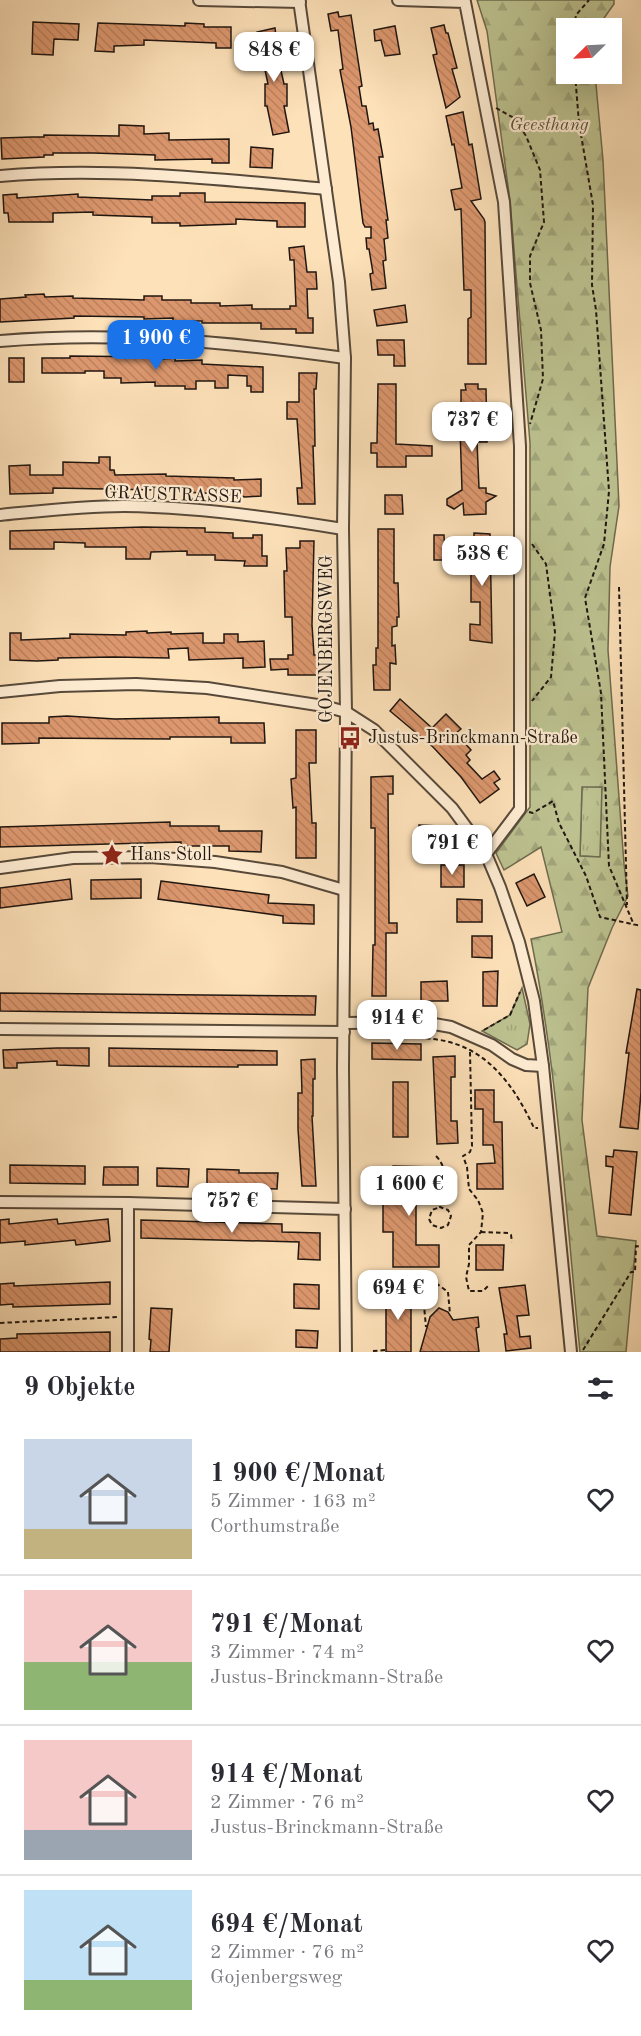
<!DOCTYPE html>
<html lang="de">
<meta charset="utf-8">
<style>
body{margin:0;font-family:"Old Standard TT",serif;background:#f7f7f7;color:#2b2b33;height:100vh;display:flex;flex-direction:column;font-size:22px;white-space:nowrap}
*{box-sizing:border-box;margin:0}
p{font-size:20px;color:#7c7c81}
.icon{flex:none;width:33px;height:33px;fill:none;stroke:currentColor;stroke-width:2;stroke-linecap:round;stroke-linejoin:round}
.map{position:relative;height:1352px;overflow:hidden}
.panel{display:flex;flex-direction:column;background:#fff;flex:1}
.panel>*{flex:none}
.needle{width:39px;rotate:246deg}
.buttons{position:absolute;left:556px;top:18px;display:grid;gap:12px}
.buttons a{display:grid;place-items:center;width:66px;height:66px;border-radius:0px;background:#fff;box-shadow:0 6px 24px #0002;font-size:30px}
.price{position:absolute;translate:-50% -51px;padding:0 14px;border-radius:12px;background:#fff;color:#222;font-size:20px;line-height:39px;filter:drop-shadow(0 2px 3px #0008)}
.price::after{content:'';position:absolute;left:50%;top:36px;width:18px;height:14px;margin-left:-9px;background:inherit;clip-path:polygon(0 0,100% 0,50% 100%)}
.price.on{background:#1a73e8;color:#fff}
ul{padding:0;list-style:none}
li{display:flex;align-items:center;gap:18px;height:150px;padding:0 24px}
li+li{border-top:2px solid #e1e1e2}
li span{display:grid;place-items:center;flex:none;width:168px;height:120px;border-radius:0px;color:#555}
li>.icon{margin-inline-start:auto}
span .icon{width:72px;height:72px;fill:#fffc;stroke-width:1}
li b{font-size:26px}
h2{display:flex;justify-content:space-between;align-items:center;height:72px;padding:0 24px;font-size:26px}
.map>svg:first-child{display:block}
.grass{fill:url(#grass-tufts);stroke:#6e6c50;stroke-width:1.5}
.forest{fill:url(#forest-firs);stroke:#6e6c50;stroke-width:1.5;fill-rule:evenodd}
.building{fill:url(#building-back-hatch);stroke:#201610;stroke-width:1.5}
.lines{fill:none;stroke-linecap:round;stroke-linejoin:round}
.street-casing{stroke:#57493a;stroke-width:14}
.path{stroke:#201610;stroke-width:2;stroke-dasharray:4.5 3;stroke-linecap:butt}
.street{stroke:#feecd2;stroke-width:10}
.labels{text-anchor:middle;dominant-baseline:central;stroke-width:4.5;stroke-linejoin:round;paint-order:stroke}
.park-label{font-size:18px;font-style:italic;fill:#57533d;stroke:#feecd2}
.street-label{font-size:18px;fill:#201610;stroke:#feecd2}
.poi-label{font-size:18px;fill:#201610;stroke:#feecd2;text-anchor:start}
</style>
<div class="map">
<svg width="641" height="1352" viewBox="0 0 641 1352">
<defs>
<pattern id="grass-tufts" width="24" height="20" patternUnits="userSpaceOnUse" patternTransform="scale(1.5)"><rect width="24" height="20" fill="#bdc391"/><path d="M3 7l-1-3M5 7V3M7 7l1-3M15 17l-1-3M17 17v-4M19 17l1-3" fill="none" stroke="#a2a77c"/></pattern>
<pattern id="forest-firs" width="22" height="20" patternUnits="userSpaceOnUse" patternTransform="scale(1.5)"><rect width="22" height="20" fill="#bdc391"/><path d="M5 1l3.5 6h-7zM16 11l3.5 6h-7z" fill="#a2a77c"/></pattern>
<pattern id="building-back-hatch" width="6" height="6" patternUnits="userSpaceOnUse" patternTransform="scale(1.5)"><rect width="6" height="6" fill="#dc976e"/><path d="M-1 5l2 2M0 0l6 6M5-1l2 2" fill="none" stroke="#bc815e"/></pattern>
</defs>
<rect width="100%" height="100%" fill="#fde1b9"/>
<filter id="stains"><feTurbulence type="fractalNoise" baseFrequency=".00333" numOctaves="4"/><feColorMatrix values="0 0 0 0 .2 0 0 0 0 .09 0 0 0 0 .02 0 0 0 .5 -.17"/></filter>
<radialGradient id="worn" r=".72"><stop offset=".6" stop-color="#630" stop-opacity="0"/><stop offset="1" stop-color="#630" stop-opacity=".3"/></radialGradient>
<!-- grass -->
<g class="grass">
<path d="M582,786L602,787L601,857L580,856Z"/>
<path d="M522,988L530,1024L527,1044L517,1050L482,1031L510,1015Z"/>
</g>
<!-- forest -->
<path class="forest" d="M477,0H614V4L597,28H567V74H595L603,160L619,506L610,567L608,650L624,864L628,896L612,928L588,988L582,1120L597,1236L636,1241L626,1352H580C566,1214 558,1075 531,939L562,932L541,847L504,870L496,853L530,807V443L510,201L487,31ZM582,787H602L600,857L580,856Z"/>
<!-- building -->
<g class="building">
<path d="M338,12L339,17L351,15L362,86L359,87L362,106H366L369,124L373,123L374,130L378,129L383,157H379L388,220H386L388,238L384,239L386,260L383,261L386,288L372,290L370,274L373,273L369,249H367L366,238H371V227H365L363,223L351,127L340,70L343,69L338,30L331,31L328,14Z"/>
<path d="M33,22L79,24L78,40L54,39L53,55L32,54Z"/>
<path d="M98,23L185,26V23L204,24V27H231V48H216V43L144,40V45L114,46V52L95,51Z"/>
<path d="M444,25L446,33H448L457,68L452,69L460,97L446,108L433,55L437,54L431,28Z"/>
<path d="M395,26L400,54L385,56L381,40L375,41L374,30Z"/>
<path d="M275,28L277,44H275L284,84H287V106H284L289,132L273,135L267,106H265V84H268L257,32Z"/>
<path d="M463,112L469,145L472,144L481,199L471,201L484,219L485,222L486,364H468V319L471,317V290H464L461,209L455,210L451,190L462,188L454,144L452,145L446,116Z"/>
<path d="M119,125L144,126V134L169,133V140L229,139V163H212V159L155,160V155L93,153H53V155H44V157L2,159L1,138L32,137H44V135L119,136Z"/>
<path d="M251,147L273,149L272,168L250,167Z"/>
<path d="M180,193H205V202L305,203V227H277V221L236,219V224L180,226V223H152V217L93,215V212L53,213V222H9L8,213H4L3,195L17,194V198L78,194V197L152,200V196H180Z"/>
<path d="M304,246L307,272H316L317,289H307L308,318H313V333H296V329H261V323H202V321H173V318L144,319V317L74,316V318L0,322V299L26,297L25,295L44,294L45,297L73,296V298L111,299L144,300V296H162V300H191V303H220V306L252,305V309H290V306H296L294,260H290L289,248Z"/>
<path d="M405,305L407,322L377,326L374,310Z"/>
<path d="M377,340H404L405,366H394V355H378Z"/>
<path d="M70,356L163,357V359L175,358V361L202,360V364L263,367V392H251V386H247V376L228,375V388H215V381H196V389H185V386H155V382L121,383V378H104V371H85V373H42V358H70Z"/>
<rect x="9" y="358" width="15" height="24"/>
<path d="M299,373H317L316,389H314L315,446H313L315,504H298L297,488H302L297,419H287V402H299Z"/>
<path d="M378,384H396V444L432,446V456H406V467H377V453H371V443H377Z"/>
<path d="M465,384H478V389H486L487,442H477L479,488H486V493L496,496L486,502V514L464,515L463,503L454,509L447,505V499L462,490L460,428H467L466,409H461V390H466Z"/>
<path d="M99,457H110V470H114L115,475L166,474V476L234,478V480L261,479V496L245,497L231,494L228,498L225,494L158,491V490L53,488V493L10,494L9,466L30,465V475H63V462L99,463Z"/>
<path d="M385,495H402L403,514H385Z"/>
<path d="M143,527L205,528V532L233,533V538H253V535H262V556H267V566H244L245,561L215,560V555H187V551L151,552L150,559H126V547H85V543L54,542V549H10V531Z"/>
<path d="M378,529H394V583H398L399,617H397V626L392,627V646L395,645L396,664L390,663V690H374L373,665H376V648H378Z"/>
<path d="M474,533L490,534L492,643L470,640V624L480,625V602H471V539H474Z"/>
<path d="M434,535H444L445,560H434Z"/>
<path d="M300,541H314L312,625L314,655H318V675H288V669L271,670L270,659H288V655H293L292,617H285L284,571H287L286,548H300Z"/>
<path d="M147,631V633L171,632V634L203,633V643H224V634H238V642L264,641L265,667L243,668V658L189,660L188,648L168,649L169,658L113,657L58,658V660L37,661L10,660V633H21V640L70,638V634L126,635V632Z"/>
<path d="M400,699L432,728L446,714L461,729L456,733L471,750L466,755L470,760L467,763L482,779L494,771L500,779L494,783L499,789L480,803L461,777L433,747L390,711Z"/>
<path d="M67,716L115,719L219,717V723H264L265,743H231V737H170V739L39,738V743L2,744V723H49V717Z"/>
<path d="M296,730H316V763H309L312,823H316V858H296V807L293,808L291,779L296,778Z"/>
<path d="M393,776V794H388L389,923H397V933H386V996H372L373,945H375V828H371V777Z"/>
<path d="M170,822V826H219V831H262L261,852L229,851V846H181V842L0,847V827Z"/>
<path d="M419,825L439,826V848H418Z"/>
<rect x="441" y="865" width="23" height="22"/>
<path d="M534,874L545,897L527,906L516,883Z"/>
<path d="M70,879L72,899L0,908V888Z"/>
<path d="M141,879V898L91,899V880Z"/>
<path d="M161,881L269,895L268,903L314,905V924L283,923V916L158,899Z"/>
<path d="M457,899L482,900V922H457Z"/>
<path d="M472,936H492V958L472,957Z"/>
<path d="M498,971L497,1006H483V972Z"/>
<path d="M447,981L448,1001H421V982Z"/>
<path d="M637,989L641,990V1092L638,1129L620,1127L629,1053H626Z"/>
<path d="M0,993L316,996L315,1015L0,1011Z"/>
<path d="M372,1043L421,1044V1060L372,1059Z"/>
<path d="M57,1048H89V1066L57,1065V1061L17,1063V1068H4L3,1050Z"/>
<path d="M109,1048L277,1051V1065H238V1067L109,1066Z"/>
<path d="M455,1056V1077H451V1121H457L458,1143L437,1144L433,1057Z"/>
<path d="M315,1059V1079H313V1116H312L316,1186H302L298,1129V1093H302L301,1060Z"/>
<rect x="393" y="1082" width="15" height="55"/>
<path d="M475,1090H494V1122H502L503,1189H477V1164L495,1163L493,1145H483V1109H475Z"/>
<path d="M614,1150L637,1152L631,1215L609,1213L613,1167L606,1166V1156L613,1157Z"/>
<path d="M10,1165L85,1166V1184L10,1183Z"/>
<path d="M393,1166L436,1167V1190H416V1245H439V1267H393V1232H383V1202L393,1203Z"/>
<path d="M104,1167H138V1185H103Z"/>
<path d="M157,1168L189,1169L188,1187L157,1186Z"/>
<path d="M207,1169L239,1170V1173H278L277,1189L207,1187Z"/>
<path d="M9,1219V1224L57,1219L58,1224L108,1219L110,1241L76,1245L75,1240L25,1245V1241L0,1243V1220Z"/>
<path d="M141,1220L282,1224V1232L320,1233V1260L298,1259L299,1242L141,1238Z"/>
<path d="M476,1245H504L503,1270H476Z"/>
<path d="M110,1282V1304L13,1307V1304L0,1305V1284L14,1283V1286Z"/>
<path d="M294,1284L319,1285V1309L294,1308Z"/>
<path d="M525,1285L529,1315L517,1316L520,1337L530,1336L531,1348L506,1351L504,1334H507L499,1288Z"/>
<rect x="386" y="1290" width="25" height="62"/>
<path d="M151,1308L172,1309L169,1352H150L151,1340L149,1339Z"/>
<path d="M439,1308L448,1312L453,1320L478,1317L479,1327L476,1328L479,1352H420L430,1317Z"/>
<path d="M296,1330L318,1331L317,1348L296,1347Z"/>
<path d="M110,1332V1352H0V1339L17,1338V1334Z"/>
</g>
<g class="lines">
<!-- street casing -->
<g class="street-casing">
<g id="street">
<path d="M199,0L300,2"/>
<path d="M299,0L339,282L345,358L343,529L346,712L343,1069L346,1352"/>
<path d="M398,0L465,2L504,202L520,446V809L486,854"/>
<path d="M0,176C108,167 219,179 326,189"/>
<path d="M0,341C116,331 230,342 345,358"/>
<path d="M0,515C41,511 83,506 124,506C198,507 271,517 343,529"/>
<path d="M0,692L60,686L136,684L207,688L324,706L346,712L374,730L452,808L486,854L500,887L519,942L534,1001L543,1066L571,1352"/>
<path d="M0,868L73,858L150,857L215,862L282,872L344,890"/>
<path d="M345,1023L423,1022L451,1027L492,1045L512,1059L526,1065L543,1066"/>
<path d="M0,1029L344,1032"/>
<path d="M0,1202L128,1203L345,1209"/>
<path d="M128,1203V1352"/>
</g>
</g>
<!-- path -->
<g class="path">
<path d="M574,28L576,15L589,0"/>
<path d="M575,74L579,123L593,205L592,285L596,310L609,491L604,544L585,598L601,693L609,866L634,925"/>
<path d="M496,108L514,118L526,136L540,170L544,222L530,256V283L541,330L543,379L530,424"/>
<path d="M532,544L546,564L555,632L551,677L532,701"/>
<path d="M619,587L627,905"/>
<path d="M529,812L533,813L553,801L559,823L586,876L600,917L641,926"/>
<path d="M484,1030L510,1015L520,992"/>
<path d="M366,1035C390,1037 416,1036 440,1040C488,1048 515,1087 534,1128H538"/>
<path d="M470,1052L472,1146L470,1152L463,1156L467,1167L469,1189L478,1200L483,1213L481,1232L469,1245V1264L466,1277L469,1291H483L489,1285"/>
<path d="M436,1156C451,1171 441,1188 440,1207L448,1210L451,1216L448,1225L441,1228L432,1225L429,1219L432,1210L440,1207"/>
<path d="M481,1232L508,1233L511,1235L512,1242"/>
<path d="M436,1283L448,1292L450,1314"/>
<path d="M423,1295L426,1327"/>
<path d="M0,1323L117,1317"/>
<path d="M583,1350L631,1272H635L636,1246L641,1247"/>
<path d="M373,1351L386,1350"/>
</g>
<!-- street -->
<use href="#street" class="street"/>
</g>
<!-- icons -->
<defs>
<g id="bus-bare" transform="scale(1.8)"><path d="M-5-6H5V4H4V6H2V4H-2V6H-4V4H-5ZM-3.5-4V0h7V-4ZM-3.5 1.2v1.5H-2V1.2ZM2 1.2v1.5H3.5V1.2Z" fill="#8f2418" stroke="#feecd2" stroke-width="2.5" paint-order="stroke"/></g>
<g id="sight-bare" transform="scale(1.8)"><path d="M0-6L1.8-2.2L6-1.7L2.9 1.2L3.7 5.4L0 3.3L-3.7 5.4L-2.9 1.2L-6-1.7L-1.8-2.2Z" fill="#8f2418" stroke="#feecd2" stroke-width="2.5" paint-order="stroke"/></g>
</defs>
<g fill-rule="evenodd">
<use href="#bus-bare" x="350" y="738"/>
<use href="#sight-bare" x="112" y="855"/>
</g>
<g class="labels">
<!-- park labels -->
<g class="park-label">
<text x="549" y="125">Geesthang</text>
</g>
<!-- street labels -->
<g class="street-label">
<text transform="translate(173 495) rotate(2)">GRAUSTRASSE</text>
<text transform="translate(327 639) rotate(-90)">GOJENBERGSWEG</text>
</g>
<!-- poi labels -->
<g class="poi-label">
<text x="368" y="738">Justus-Brinckmann-Straße</text>
<text x="130" y="855">Hans Stoll</text>
</g>
</g>
<rect width="100%" height="100%" filter="url(#stains)"/>
<rect width="100%" height="100%" fill="url(#worn)"/>
</svg>
<div class="buttons">
<a><svg class="needle" viewBox="-14 -14 28 28"><path d="M0-13l5 13h-10z" fill="#e53935"/><path d="M0 13l5-13h-10z" fill="#7c7c81"/></svg></a>
</div>
<b class="price" style="left:274px;top:83px">848 €</b>
<b class="price on" style="left:156px;top:371px">1 900 €</b>
<b class="price" style="left:472px;top:453px">737 €</b>
<b class="price" style="left:482px;top:587px">538 €</b>
<b class="price" style="left:452px;top:876px">791 €</b>
<b class="price" style="left:397px;top:1051px">914 €</b>
<b class="price" style="left:409px;top:1217px">1 600 €</b>
<b class="price" style="left:232px;top:1234px">757 €</b>
<b class="price" style="left:398px;top:1321px">694 €</b>
</div>
<section class="panel">
<h2>9 Objekte<svg class="icon" aria-label="filters" viewBox="0 0 24 24"><path d="M4 7h16M4 17h16"/><circle cx="9" cy="7" r="2"/><circle cx="15" cy="17" r="2"/></svg></h2>
<ul>
<li><span style="background:linear-gradient(#c9d6e8 75%,#c2b280 0)"><svg class="icon" aria-label="home" viewBox="0 0 24 24"><path d="M3 11l9-7 9 7M6 9v11h12V9"/></svg></span><div><b>1 900 €/Monat</b><p>5 Zimmer · 163 m²</p><p>Corthumstraße</p></div><svg class="icon" aria-label="heart" viewBox="0 0 24 24"><path d="M12 20l-8-8c-3-5 5-10 8-4 3-6 11-1 8 4z"/></svg></li>
<li><span style="background:linear-gradient(#f6c9c9 60%,#8fb573 0)"><svg class="icon" aria-label="home" viewBox="0 0 24 24"><path d="M3 11l9-7 9 7M6 9v11h12V9"/></svg></span><div><b>791 €/Monat</b><p>3 Zimmer · 74 m²</p><p>Justus-Brinckmann-Straße</p></div><svg class="icon" aria-label="heart" viewBox="0 0 24 24"><path d="M12 20l-8-8c-3-5 5-10 8-4 3-6 11-1 8 4z"/></svg></li>
<li><span style="background:linear-gradient(#f6c9c9 75%,#9aa5b1 0)"><svg class="icon" aria-label="home" viewBox="0 0 24 24"><path d="M3 11l9-7 9 7M6 9v11h12V9"/></svg></span><div><b>914 €/Monat</b><p>2 Zimmer · 76 m²</p><p>Justus-Brinckmann-Straße</p></div><svg class="icon" aria-label="heart" viewBox="0 0 24 24"><path d="M12 20l-8-8c-3-5 5-10 8-4 3-6 11-1 8 4z"/></svg></li>
<li><span style="background:linear-gradient(#bfe0f5 75%,#8fb573 0)"><svg class="icon" aria-label="home" viewBox="0 0 24 24"><path d="M3 11l9-7 9 7M6 9v11h12V9"/></svg></span><div><b>694 €/Monat</b><p>2 Zimmer · 76 m²</p><p>Gojenbergsweg</p></div><svg class="icon" aria-label="heart" viewBox="0 0 24 24"><path d="M12 20l-8-8c-3-5 5-10 8-4 3-6 11-1 8 4z"/></svg></li>
</ul>
</section>
